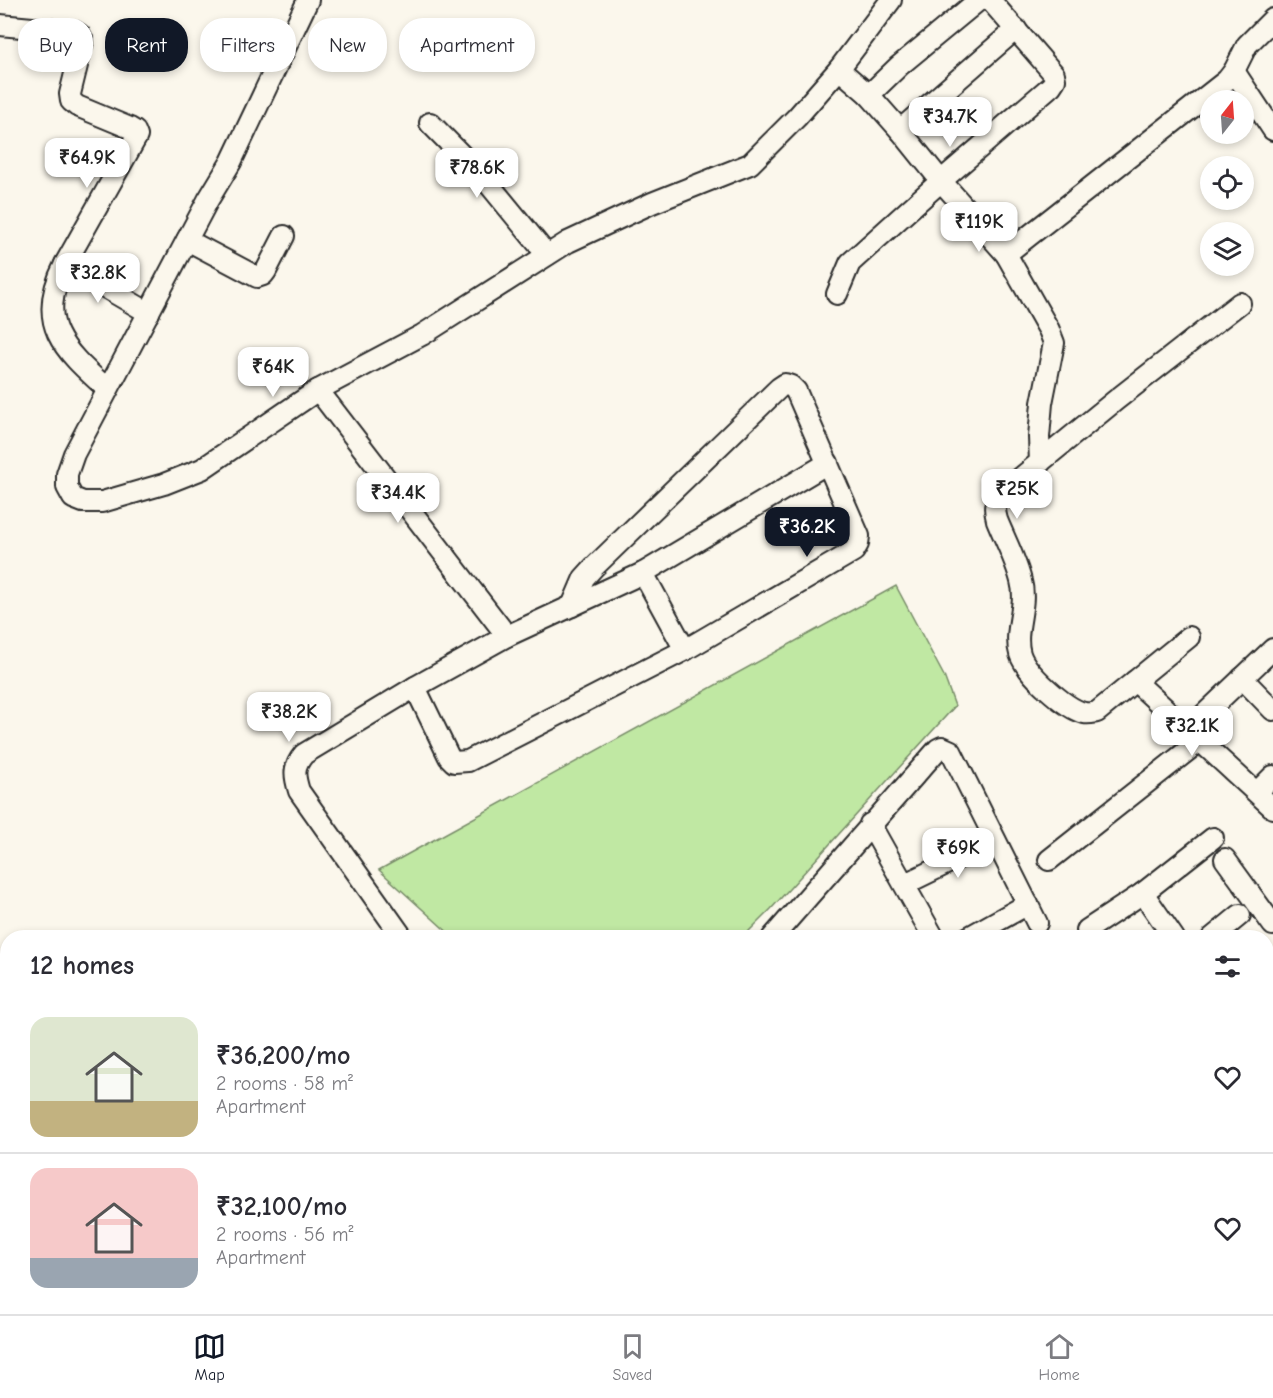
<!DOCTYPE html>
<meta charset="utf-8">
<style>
body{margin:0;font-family:"Comic Neue",sans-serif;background:#f2f2f3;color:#2b2b33;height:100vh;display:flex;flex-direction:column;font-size:22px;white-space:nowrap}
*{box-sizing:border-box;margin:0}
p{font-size:20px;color:#7c7c81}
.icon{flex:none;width:33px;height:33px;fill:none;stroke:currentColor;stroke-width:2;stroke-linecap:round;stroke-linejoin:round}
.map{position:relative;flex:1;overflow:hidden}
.panel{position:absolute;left:0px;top:930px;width:1274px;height:384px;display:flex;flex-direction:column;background:#fff;border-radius:24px 24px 0 0;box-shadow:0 3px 9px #0003}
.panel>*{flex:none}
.top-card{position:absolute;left:18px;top:18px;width:600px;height:54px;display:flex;gap:12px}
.needle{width:39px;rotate:17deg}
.buttons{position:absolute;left:1200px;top:90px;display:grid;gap:12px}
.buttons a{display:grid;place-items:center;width:54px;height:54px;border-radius:50%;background:#fff;box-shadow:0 3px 9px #0003;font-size:30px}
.price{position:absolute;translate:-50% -51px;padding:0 14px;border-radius:12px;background:#fff;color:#222;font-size:20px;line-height:39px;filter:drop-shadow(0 2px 3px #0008)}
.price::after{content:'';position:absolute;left:50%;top:36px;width:18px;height:14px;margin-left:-9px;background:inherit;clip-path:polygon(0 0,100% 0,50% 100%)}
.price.selected{background:#111827;color:#fff}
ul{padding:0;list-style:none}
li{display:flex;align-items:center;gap:18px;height:150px;padding:0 30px}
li+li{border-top:2px solid #e1e1e2}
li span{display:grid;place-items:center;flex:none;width:168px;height:120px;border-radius:18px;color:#555}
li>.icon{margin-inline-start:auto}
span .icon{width:72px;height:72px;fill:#fffc;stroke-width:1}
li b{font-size:26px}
h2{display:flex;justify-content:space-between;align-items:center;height:72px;padding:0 30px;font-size:26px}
.tag{padding:0 21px;border-radius:24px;background:#fff;box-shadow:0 3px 9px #0003;font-size:21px;line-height:54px}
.tag.selected{background:#111827;color:#fff}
.menu{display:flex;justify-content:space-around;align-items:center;height:84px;border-top:2px solid #e1e1e2;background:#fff;font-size:16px;color:#7c7c81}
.menu a{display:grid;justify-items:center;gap:3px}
.menu .selected{color:#111827}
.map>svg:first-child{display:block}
.green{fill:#c0e8a3;stroke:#768a67;stroke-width:1.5}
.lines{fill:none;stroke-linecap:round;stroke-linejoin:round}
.minor-casing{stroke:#2b2b2b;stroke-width:24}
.minor{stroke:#fbf7ec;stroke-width:20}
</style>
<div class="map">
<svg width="1273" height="1314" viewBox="0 0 1273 1314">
<rect width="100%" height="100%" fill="#fbf7ec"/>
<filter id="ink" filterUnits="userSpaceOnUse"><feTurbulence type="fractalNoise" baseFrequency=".0167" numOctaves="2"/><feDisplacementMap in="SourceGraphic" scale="12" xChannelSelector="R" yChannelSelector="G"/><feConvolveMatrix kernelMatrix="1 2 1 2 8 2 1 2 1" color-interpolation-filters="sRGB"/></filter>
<g filter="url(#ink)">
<!-- green -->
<g class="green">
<path d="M896,586L944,676L955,706L771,909L743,937H453L379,870Z"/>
<path d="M0,1076L7,1081V1183L0,1180Z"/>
</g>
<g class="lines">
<!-- minor casing -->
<g class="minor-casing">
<g id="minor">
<path d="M308,0L231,162L208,200L74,454L67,474V487L73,498L83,502H102L164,484L202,469L318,390L422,335L568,242L652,203L750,164L797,117L839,69L891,0"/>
<path d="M0,25L75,32L80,35L83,41L70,94L71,101L77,106L130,128L135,131L137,136L65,264C34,324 64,350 107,389"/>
<path d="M839,69L869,95L900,130L941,181L1006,254L1049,330L1054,343L1042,403L1039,437L1040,463"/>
<path d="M1234,71L1273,130"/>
<path d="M869,95L899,66L979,0"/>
<path d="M430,123L483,177L547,255"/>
<path d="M900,130L1016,29"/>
<path d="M187,240L257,277L263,275L266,271L284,236"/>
<path d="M1006,254L1227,80L1234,71L1247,45L1273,19"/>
<path d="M65,264L149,313"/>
<path d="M837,294L850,263L941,181L1051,86L1055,80L1054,74L990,0"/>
<path d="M318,390L507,636"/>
<path d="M643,573L685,650"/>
<path d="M1189,637L1097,712C1092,713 1089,714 1084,713C1065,708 1026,673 1020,654C1013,630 1028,606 1021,581C1016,560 1005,540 997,520C994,509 994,503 1001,494L1116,400L1240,303"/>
<path d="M1242,678L1273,710"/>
<path d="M1135,681L1273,808"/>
<path d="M415,687L449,757L454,762L468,761L685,650L854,551L858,544L859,536L796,391L791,386L785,384L779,388L594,567L584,578L572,606"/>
<path d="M1189,729L1273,649"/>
<path d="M1257,792L1273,776"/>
<path d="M870,824L934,938"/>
<path d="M1225,859L1273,925"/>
<path d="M1049,860L1201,740"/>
<path d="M905,884L995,840"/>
<path d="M1143,893L1174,938"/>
<path d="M1087,930L1143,893L1213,838"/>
<path d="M403,938L299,791C294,775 293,767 304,754L415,687L507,636L643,573L828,463"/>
<path d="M772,938L938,749L942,747L951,751L1037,923"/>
<path d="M967,938L1028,904"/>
<path d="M1212,938L1240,915"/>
<path d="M543,1306L546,1314"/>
<path d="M950,1306L958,1314"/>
<path d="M1199,1306L1207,1314"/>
<path d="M434,1314L441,1306"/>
<path d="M643,1314L651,1306"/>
<path d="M854,1314L862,1306"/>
</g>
</g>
<!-- minor -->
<use href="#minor" class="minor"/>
</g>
</g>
</svg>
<div class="buttons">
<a><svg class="needle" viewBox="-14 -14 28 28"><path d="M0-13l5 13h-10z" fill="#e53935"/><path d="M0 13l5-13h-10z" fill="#7c7c81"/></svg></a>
<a><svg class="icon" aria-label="locate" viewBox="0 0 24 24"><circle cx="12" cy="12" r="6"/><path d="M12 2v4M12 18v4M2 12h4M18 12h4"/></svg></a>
<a><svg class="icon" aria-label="layers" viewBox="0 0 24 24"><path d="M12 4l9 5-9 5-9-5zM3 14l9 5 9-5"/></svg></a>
</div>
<b class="price" style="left:950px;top:148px">₹34.7K</b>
<b class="price" style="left:87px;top:189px">₹64.9K</b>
<b class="price" style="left:477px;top:199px">₹78.6K</b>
<b class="price" style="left:979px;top:253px">₹119K</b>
<b class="price" style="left:98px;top:304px">₹32.8K</b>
<b class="price" style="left:273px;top:398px">₹64K</b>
<b class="price" style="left:1017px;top:520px">₹25K</b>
<b class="price" style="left:398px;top:524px">₹34.4K</b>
<b class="price selected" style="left:807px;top:558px">₹36.2K</b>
<b class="price" style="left:289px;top:743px">₹38.2K</b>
<b class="price" style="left:1192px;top:757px">₹32.1K</b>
<b class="price" style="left:958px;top:879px">₹69K</b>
<div class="top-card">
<a class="tag">Buy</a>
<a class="tag selected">Rent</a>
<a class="tag">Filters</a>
<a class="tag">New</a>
<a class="tag">Apartment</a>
</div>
<section class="panel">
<h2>12 homes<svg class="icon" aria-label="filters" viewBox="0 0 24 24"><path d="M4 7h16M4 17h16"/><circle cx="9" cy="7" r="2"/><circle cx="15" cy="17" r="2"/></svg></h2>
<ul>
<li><span style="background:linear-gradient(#dfe7d0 70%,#c2b280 0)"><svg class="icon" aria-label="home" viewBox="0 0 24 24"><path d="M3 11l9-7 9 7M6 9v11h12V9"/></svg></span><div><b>₹36,200/mo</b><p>2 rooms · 58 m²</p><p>Apartment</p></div><svg class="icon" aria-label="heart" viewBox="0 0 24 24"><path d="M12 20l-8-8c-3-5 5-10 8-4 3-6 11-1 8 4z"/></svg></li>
<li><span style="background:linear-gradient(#f6c9c9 75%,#9aa5b1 0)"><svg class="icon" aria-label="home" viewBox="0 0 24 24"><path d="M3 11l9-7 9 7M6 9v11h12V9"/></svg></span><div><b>₹32,100/mo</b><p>2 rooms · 56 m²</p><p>Apartment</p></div><svg class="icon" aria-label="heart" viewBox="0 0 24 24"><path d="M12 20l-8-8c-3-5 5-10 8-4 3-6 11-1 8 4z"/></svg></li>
</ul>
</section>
</div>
<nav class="menu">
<a class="selected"><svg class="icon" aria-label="map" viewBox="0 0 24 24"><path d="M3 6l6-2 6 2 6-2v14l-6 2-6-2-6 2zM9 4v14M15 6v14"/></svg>Map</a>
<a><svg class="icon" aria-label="saved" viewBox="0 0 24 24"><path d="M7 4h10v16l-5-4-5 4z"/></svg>Saved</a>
<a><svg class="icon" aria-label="home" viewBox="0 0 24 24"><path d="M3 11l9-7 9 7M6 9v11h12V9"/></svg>Home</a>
</nav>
